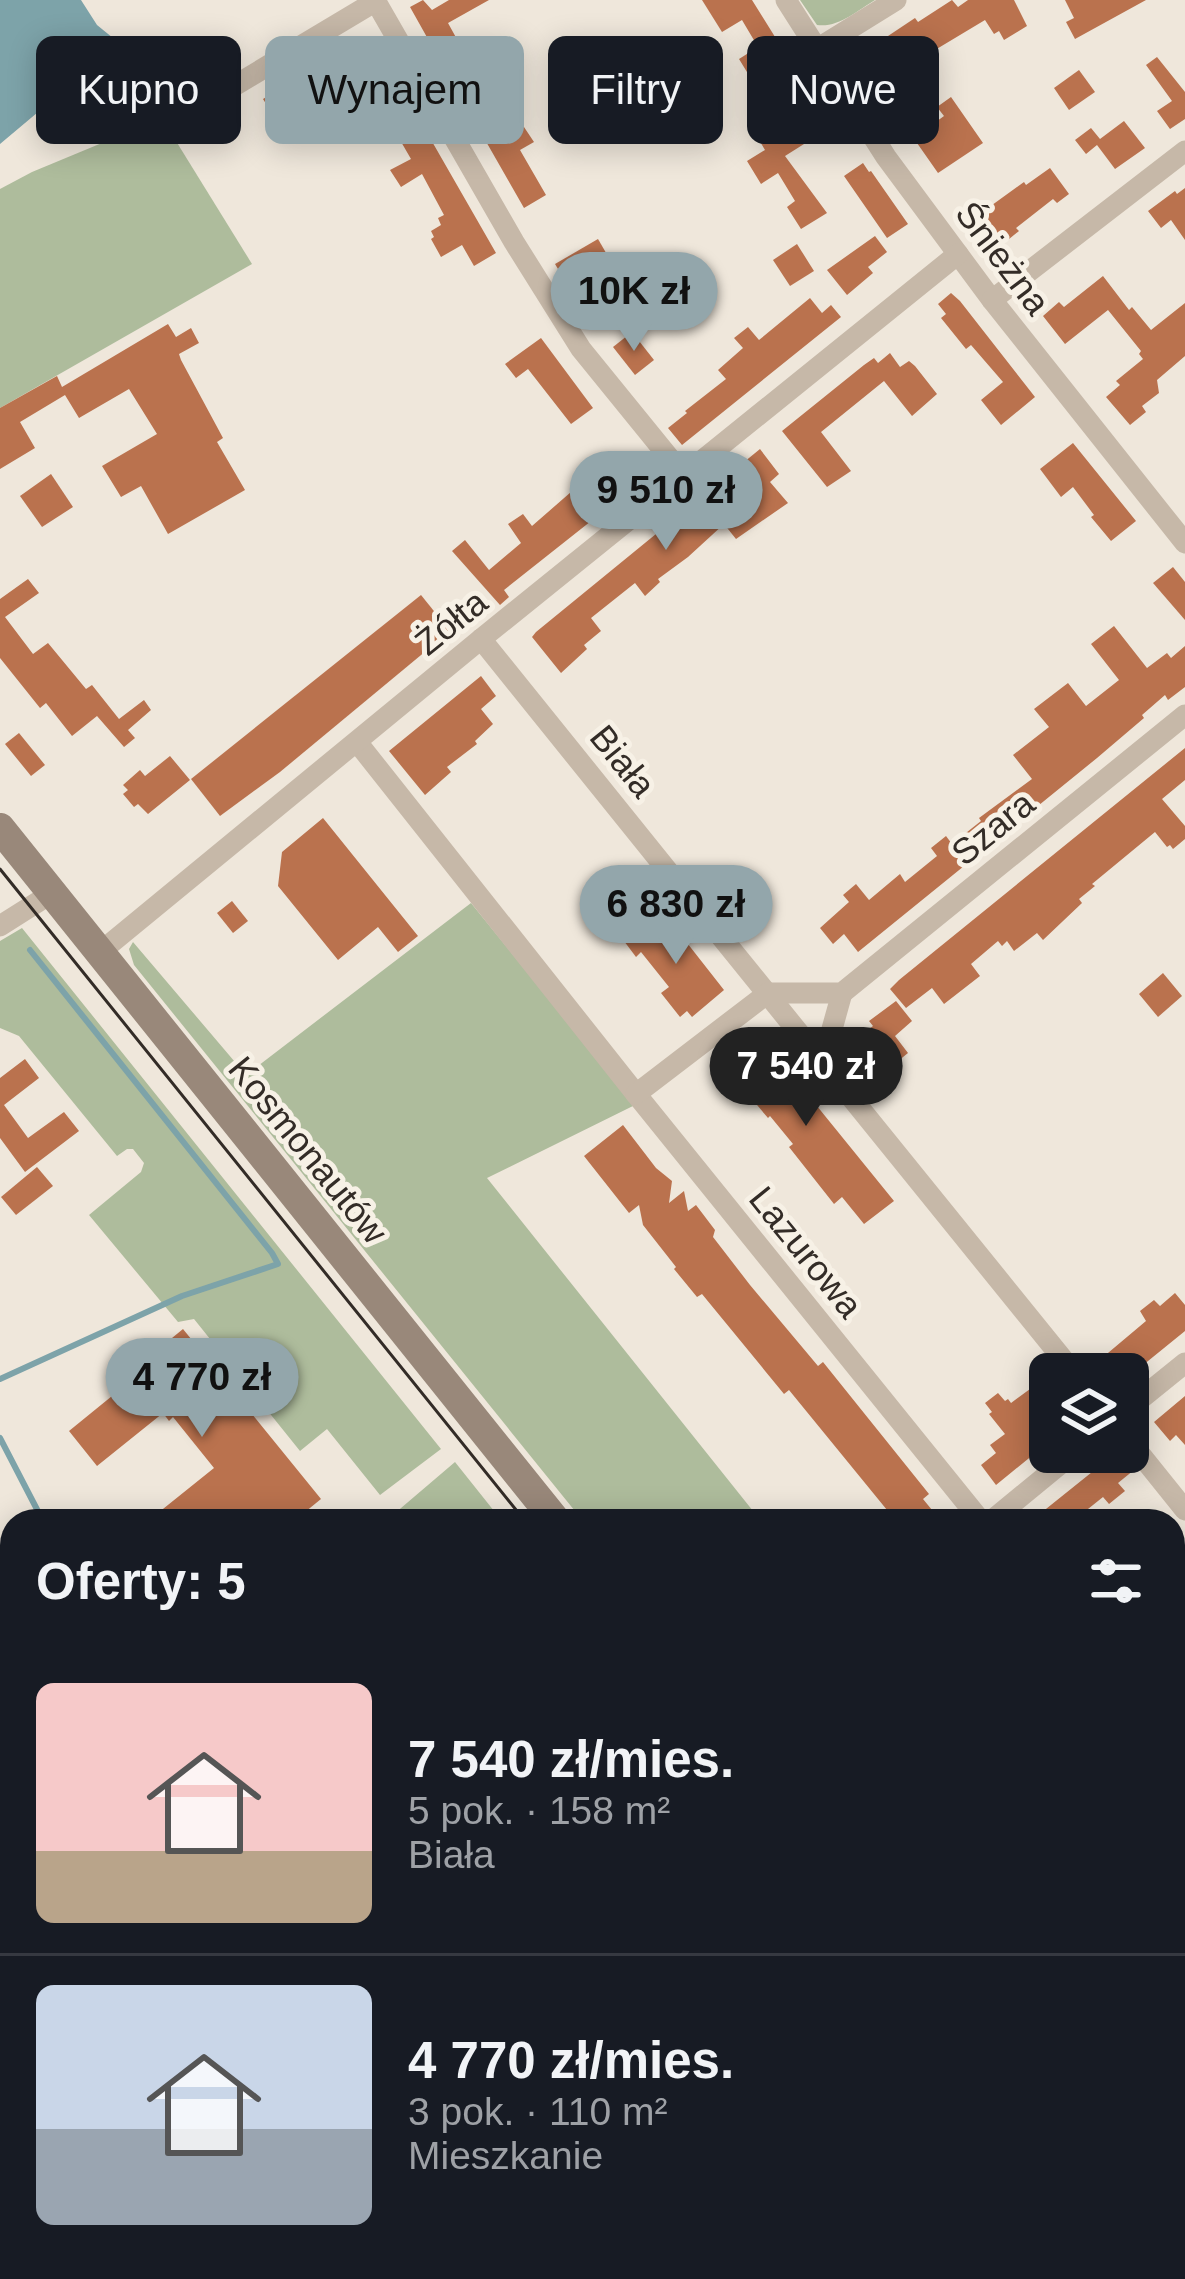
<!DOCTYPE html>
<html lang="pl">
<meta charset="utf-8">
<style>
body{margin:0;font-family:Arial,sans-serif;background:#242831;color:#f1f3f6;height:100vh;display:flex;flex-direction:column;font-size:45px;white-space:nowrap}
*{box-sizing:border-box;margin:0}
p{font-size:39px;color:#9ea1a6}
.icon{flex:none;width:66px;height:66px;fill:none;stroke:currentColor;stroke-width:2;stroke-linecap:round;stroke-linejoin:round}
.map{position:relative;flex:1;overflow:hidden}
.sheet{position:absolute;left:0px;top:1509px;width:1185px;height:771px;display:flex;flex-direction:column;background:#171b24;border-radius:36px 36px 0 0;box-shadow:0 6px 30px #0003}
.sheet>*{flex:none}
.banner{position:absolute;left:36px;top:36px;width:1113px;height:108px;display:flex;gap:24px}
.buttons{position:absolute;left:1029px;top:1353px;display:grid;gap:24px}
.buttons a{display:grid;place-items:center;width:120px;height:120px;border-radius:18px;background:#171b24;box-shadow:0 6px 30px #0003;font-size:60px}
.price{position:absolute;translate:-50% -102px;padding:0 27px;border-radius:42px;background:#93a6ab;color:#111;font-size:39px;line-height:78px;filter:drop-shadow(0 3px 6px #0008)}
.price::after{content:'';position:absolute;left:50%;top:72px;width:36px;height:27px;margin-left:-18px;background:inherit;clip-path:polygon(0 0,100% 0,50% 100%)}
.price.selected{background:#222;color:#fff}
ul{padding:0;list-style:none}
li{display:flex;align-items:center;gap:36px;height:300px;padding:0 36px}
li+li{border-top:3px solid #363941}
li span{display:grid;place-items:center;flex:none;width:336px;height:240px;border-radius:18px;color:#555}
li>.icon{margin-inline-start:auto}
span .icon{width:144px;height:144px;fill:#fffc;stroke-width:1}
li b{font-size:51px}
h2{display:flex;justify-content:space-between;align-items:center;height:144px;padding:0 36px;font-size:51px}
.tag{padding:0 42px;border-radius:18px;background:#171b24;box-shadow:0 6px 30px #0003;font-size:42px;line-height:108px}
.tag.selected{background:#93a6ab;color:#111}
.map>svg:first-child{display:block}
.green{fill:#aebc9c}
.water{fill:#7da3a9}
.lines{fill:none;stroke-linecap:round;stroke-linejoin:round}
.stream{stroke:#7da3a9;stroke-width:6}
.building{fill:#ba724e}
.minor{stroke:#c6b8a8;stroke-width:21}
.tertiary{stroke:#c6b8a8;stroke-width:27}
.secondary{stroke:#99887a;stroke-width:30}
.tram{stroke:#332c27;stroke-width:3}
.labels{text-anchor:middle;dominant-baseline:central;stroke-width:10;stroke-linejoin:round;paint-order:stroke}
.street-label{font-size:36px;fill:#332c27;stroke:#f7f1e6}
</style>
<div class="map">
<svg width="1185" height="2279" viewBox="0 0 1185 2279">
<rect width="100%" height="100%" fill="#efe7db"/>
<!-- green -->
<g class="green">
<path d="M800,0H875C857,11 838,28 817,25Z"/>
<path d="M126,133H171L252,264L0,408V189L32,172Z"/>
<path d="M471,903L635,1105L487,1178L761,1521H583L134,965L129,949L133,942L246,1075Z"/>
<path d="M22,928L441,1449L380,1495L327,1429L300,1451L194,1319L178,1322L89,1215L141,1172L144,1163L133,1149H127L117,1156L19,1036L0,1028V941Z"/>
<path d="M455,1462L502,1521H384L394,1514Z"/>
<path d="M1173,2138L1185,2153V2267L1173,2252Z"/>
<path d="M295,2268H503L505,2270L443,2279H297Z"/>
<path d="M963,2268H1097L1107,2279H949Z"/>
</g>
<!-- water -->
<path class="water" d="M0,0H81L97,25L113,38L75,81L0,144Z"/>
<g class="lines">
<!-- stream -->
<g class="stream">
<path d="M0,1379L182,1296L278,1264L272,1253L30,950"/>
<path d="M0,1438L43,1521"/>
</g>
</g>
<!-- building -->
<g class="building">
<path d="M423,0L432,10L449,0H489L448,23L464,52L442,64L410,7Z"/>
<path d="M702,0H752L831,127L785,156L827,213L801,229L787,207L795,201L778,173L761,184L747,161L765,150L759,140L769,133L776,143L781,140L779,138L785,134L775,118L794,106L776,79L758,90L739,59L758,47L742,20L722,32Z"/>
<path d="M952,0L958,7L968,0H1014L1027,26L1004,40L999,31L994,34L985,20L935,50L931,42L906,60L922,87L892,106L858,56L915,18L918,22Z"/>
<path d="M1065,0H1146L1075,39L1066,22L1074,18Z"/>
<path d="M372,37L496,253L474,266L462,245L441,257L431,239L434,237L431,231L441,225L438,218L444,215L422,174L401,187L390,170L411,159L389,121L372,130L358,107L330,123L316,99L341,83L326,61Z"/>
<path d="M1157,57L1185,92V119L1170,129L1157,111L1172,101L1146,65Z"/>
<path d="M515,66L523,80L491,100L509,131L522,124L534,142L520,150L546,195L524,208L460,96Z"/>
<path d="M1079,70L1095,92L1069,110L1054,88Z"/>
<path d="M299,78L312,99L276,120L263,99Z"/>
<path d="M951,97L983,143L938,173L917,143L933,132L929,127L944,116L937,107Z"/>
<path d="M1124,121L1145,148L1115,169L1097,145L1086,154L1075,140L1091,128L1100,139Z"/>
<path d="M863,163L869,172L871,171L908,224L887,238L844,176Z"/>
<path d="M1050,168L1069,194L1057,203L1053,199L1016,228L1019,231L993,252L970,221L1024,182L1026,185Z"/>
<path d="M1185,188V240L1171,220L1161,228L1148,211L1175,191L1177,194Z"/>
<path d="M875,236L887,252L868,267L873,273L847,295L827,270Z"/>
<path d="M598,239L620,277L578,302L555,264Z"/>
<path d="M797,244L814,271L790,286L773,260Z"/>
<path d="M691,256L711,281L682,306L661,280Z"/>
<path d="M1103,276L1129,310L1132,307L1151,330L1185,303V356L1157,380L1159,393L1142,406L1146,412L1130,425L1106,397L1120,385L1116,381L1143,359L1139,354L1141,351L1108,310L1065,344L1043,316L1059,302L1064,307Z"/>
<path d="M951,293L960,301L1035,397L1001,425L981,400L1003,382L971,345L966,349L941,318L946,314L938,304Z"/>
<path d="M810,298L822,313L831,305L841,317L682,445L668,428L687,413L685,411L726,379L718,370L743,348L734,338L748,327L759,340Z"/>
<path d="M168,324L176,337L191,328L199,343L179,354L181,360L223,438L217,442L245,490L168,534L141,486L121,497L102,466L157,434L129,389L79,418L65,395L20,422L35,448L0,469V408L57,376L62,387Z"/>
<path d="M632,332L654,360L635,375L613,347Z"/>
<path d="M541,338L593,408L571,424L528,369L516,378L505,364Z"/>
<path d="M890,353L900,367L909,361L915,366L937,394L912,416L884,381L821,432L851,471L827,487L782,431L864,365L874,358L878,363Z"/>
<path d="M1073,443L1136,521L1111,541L1091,517L1094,515L1073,487L1061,497L1040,469Z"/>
<path d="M760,449L779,474L770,482L788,503L736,539L724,524L688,557L658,579L660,582L645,596L635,583L591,618L601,631L584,645L587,649L561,673L532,637L536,632Z"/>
<path d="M617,466L634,487L504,590L509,597L500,605L452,551L465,540L489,570L521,543L508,524L523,514L532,526L579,485L587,491Z"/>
<path d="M51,474L73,507L42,527L20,496Z"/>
<path d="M1173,567L1185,582V620L1153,583Z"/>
<path d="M28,579L39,593L5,617L33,654L48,643L86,689L92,685L119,719L144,700L151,710L128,730L135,738L124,747L97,716L72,736L46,703L40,708L0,658V599Z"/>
<path d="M421,595L450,631L280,772L220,816L191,779Z"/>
<path d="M1114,626L1147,668L1167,653L1171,658L1185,646V687L1168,700L1165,695L1142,715L1144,718L1097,758L858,952L844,934L833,944L820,928L849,902L843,895L856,884L869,900L900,874L905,882L937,856L931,848L946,836L952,844L981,821L979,818L1032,779L1013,755L1049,727L1034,709L1068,683L1086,706L1119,680L1091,644Z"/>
<path d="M481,676L496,696L481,709L493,724L475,741L477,744L447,767L451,772L425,795L389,751Z"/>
<path d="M19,733L45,765L31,776L5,744Z"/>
<path d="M1185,748V780L1162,799L1185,826V839L1173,849L1170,845L1167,847L1155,832L1092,884L1095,886L1079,899L1082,903L1043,940L1037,933L1014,951L1007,941L1002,946L998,941L971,964L980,976L944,1004L932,988L906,1008L890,989L899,980Z"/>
<path d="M170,756L190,780L148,814L138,804L134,807L123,794L128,790L123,785L140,770L145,776Z"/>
<path d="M323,818L418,936L398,952L378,927L338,960L278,886L282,852Z"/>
<path d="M232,901L248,921L233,933L217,913Z"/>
<path d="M656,915L671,928L673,925L724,990L692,1017L687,1011L680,1017L661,993L669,987L641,952L636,957L624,941Z"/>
<path d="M1163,973L1182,996L1158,1017L1139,994Z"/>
<path d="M896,1001L912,1021L895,1036L908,1053L887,1070L860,1036L873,1026L869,1021Z"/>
<path d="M757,1032L894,1201L864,1224L842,1197L834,1204L789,1147L793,1144L770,1116L768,1118L720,1061Z"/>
<path d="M25,1059L39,1078L4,1105L28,1138L64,1112L79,1131L25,1172L0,1138V1078Z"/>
<path d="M623,1125L656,1168L672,1181L669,1203L684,1191L688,1211L696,1205L715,1230L713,1237L750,1285L818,1366L823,1362L929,1494L923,1499L941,1521H896L789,1390L784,1394L702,1294L697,1297L674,1269L676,1267L643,1225L639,1205L629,1213L584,1156Z"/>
<path d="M37,1167L53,1186L16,1215L1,1197Z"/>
<path d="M1175,1293L1185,1305V1331L1132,1374H1115L1102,1358L1146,1321L1140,1311L1154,1300L1160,1306Z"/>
<path d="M183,1329L321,1499L294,1521H148L214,1468L173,1417L169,1421L163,1413L97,1466L69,1431L155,1361L150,1356Z"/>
<path d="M1041,1381L1050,1393V1441L996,1485L981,1465L996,1453L990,1445L1005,1434L989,1414L992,1412L985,1403L998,1393L1005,1401L1008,1399L1011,1403Z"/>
<path d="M1185,1396V1445L1176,1435L1170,1441L1154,1422Z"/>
<path d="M1117,1452L1134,1470L1118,1483L1125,1491L1109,1504L1103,1497L1073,1521H1031Z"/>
</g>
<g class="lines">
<!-- minor -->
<g class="minor">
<path d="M375,0L514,242L581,349L685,477"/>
<path d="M786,0L886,157L992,300L1185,543"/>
<path d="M817,49L896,0"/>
<path d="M166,120L189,113L376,1"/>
<path d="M992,300L1185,151"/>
<path d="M481,639C679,884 875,1130 1075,1374"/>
<path d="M357,742L636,1094L981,1521"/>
<path d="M0,926L52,893"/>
<path d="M99,953L481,639L958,254"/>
<path d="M822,1065L842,993"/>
<path d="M636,1094L768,993H842L1185,715"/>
<path d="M1128,1409L1185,1363"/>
<path d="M1128,1439L1185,1510"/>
<path d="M991,1521L1075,1452"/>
<path d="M0,1636L12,1640"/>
<path d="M1173,1696L1185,1686"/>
<path d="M1173,1756L1185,1772"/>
<path d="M0,1880V1884"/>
<path d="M0,2059L12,2078"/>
<path d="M132,2268L139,2279"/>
<path d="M531,2268L539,2279"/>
</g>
<!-- tertiary -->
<g class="tertiary">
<path d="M1173,2045L1185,2036"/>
<path d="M654,2279L675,2268"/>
</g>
<!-- secondary -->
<g class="secondary">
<path d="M0,828L556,1521"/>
<path d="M1159,2268L1168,2279"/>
</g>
<!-- tram -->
<g class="tram">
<path d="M0,869L525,1521"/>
<path d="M1110,2268L1119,2279"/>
</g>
</g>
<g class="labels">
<!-- street labels -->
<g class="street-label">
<text transform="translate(1003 258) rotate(53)">Śnieżna</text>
<text transform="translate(451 622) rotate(-39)">Żółta</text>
<text transform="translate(623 761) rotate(51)">Biała</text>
<text transform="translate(993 828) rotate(-39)">Szara</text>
<text transform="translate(308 1150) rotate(51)">Kosmonautów</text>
<text transform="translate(806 1252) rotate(51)">Lazurowa</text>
</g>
</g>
</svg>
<div class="buttons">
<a><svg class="icon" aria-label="layers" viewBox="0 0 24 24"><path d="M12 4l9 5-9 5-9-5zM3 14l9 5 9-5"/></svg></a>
</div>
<b class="price" style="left:634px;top:354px">10K zł</b>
<b class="price" style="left:666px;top:553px">9 510 zł</b>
<b class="price" style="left:676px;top:967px">6 830 zł</b>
<b class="price selected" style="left:806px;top:1129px">7 540 zł</b>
<b class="price" style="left:202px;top:1440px">4 770 zł</b>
<div class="banner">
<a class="tag">Kupno</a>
<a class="tag selected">Wynajem</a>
<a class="tag">Filtry</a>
<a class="tag">Nowe</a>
</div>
<section class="sheet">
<h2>Oferty: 5<svg class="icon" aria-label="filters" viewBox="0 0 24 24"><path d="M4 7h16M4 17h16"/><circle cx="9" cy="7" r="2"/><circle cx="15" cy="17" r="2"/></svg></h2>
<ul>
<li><span style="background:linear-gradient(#f6c9c9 70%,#b9a48a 0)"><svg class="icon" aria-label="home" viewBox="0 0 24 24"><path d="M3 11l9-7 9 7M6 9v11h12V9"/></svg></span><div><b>7 540 zł/mies.</b><p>5 pok. · 158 m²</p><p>Biała</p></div></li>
<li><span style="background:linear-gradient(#c9d6e8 60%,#9aa5b1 0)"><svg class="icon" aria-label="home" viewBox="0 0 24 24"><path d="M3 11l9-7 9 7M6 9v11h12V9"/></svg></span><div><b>4 770 zł/mies.</b><p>3 pok. · 110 m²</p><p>Mieszkanie</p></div></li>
</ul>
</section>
</div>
